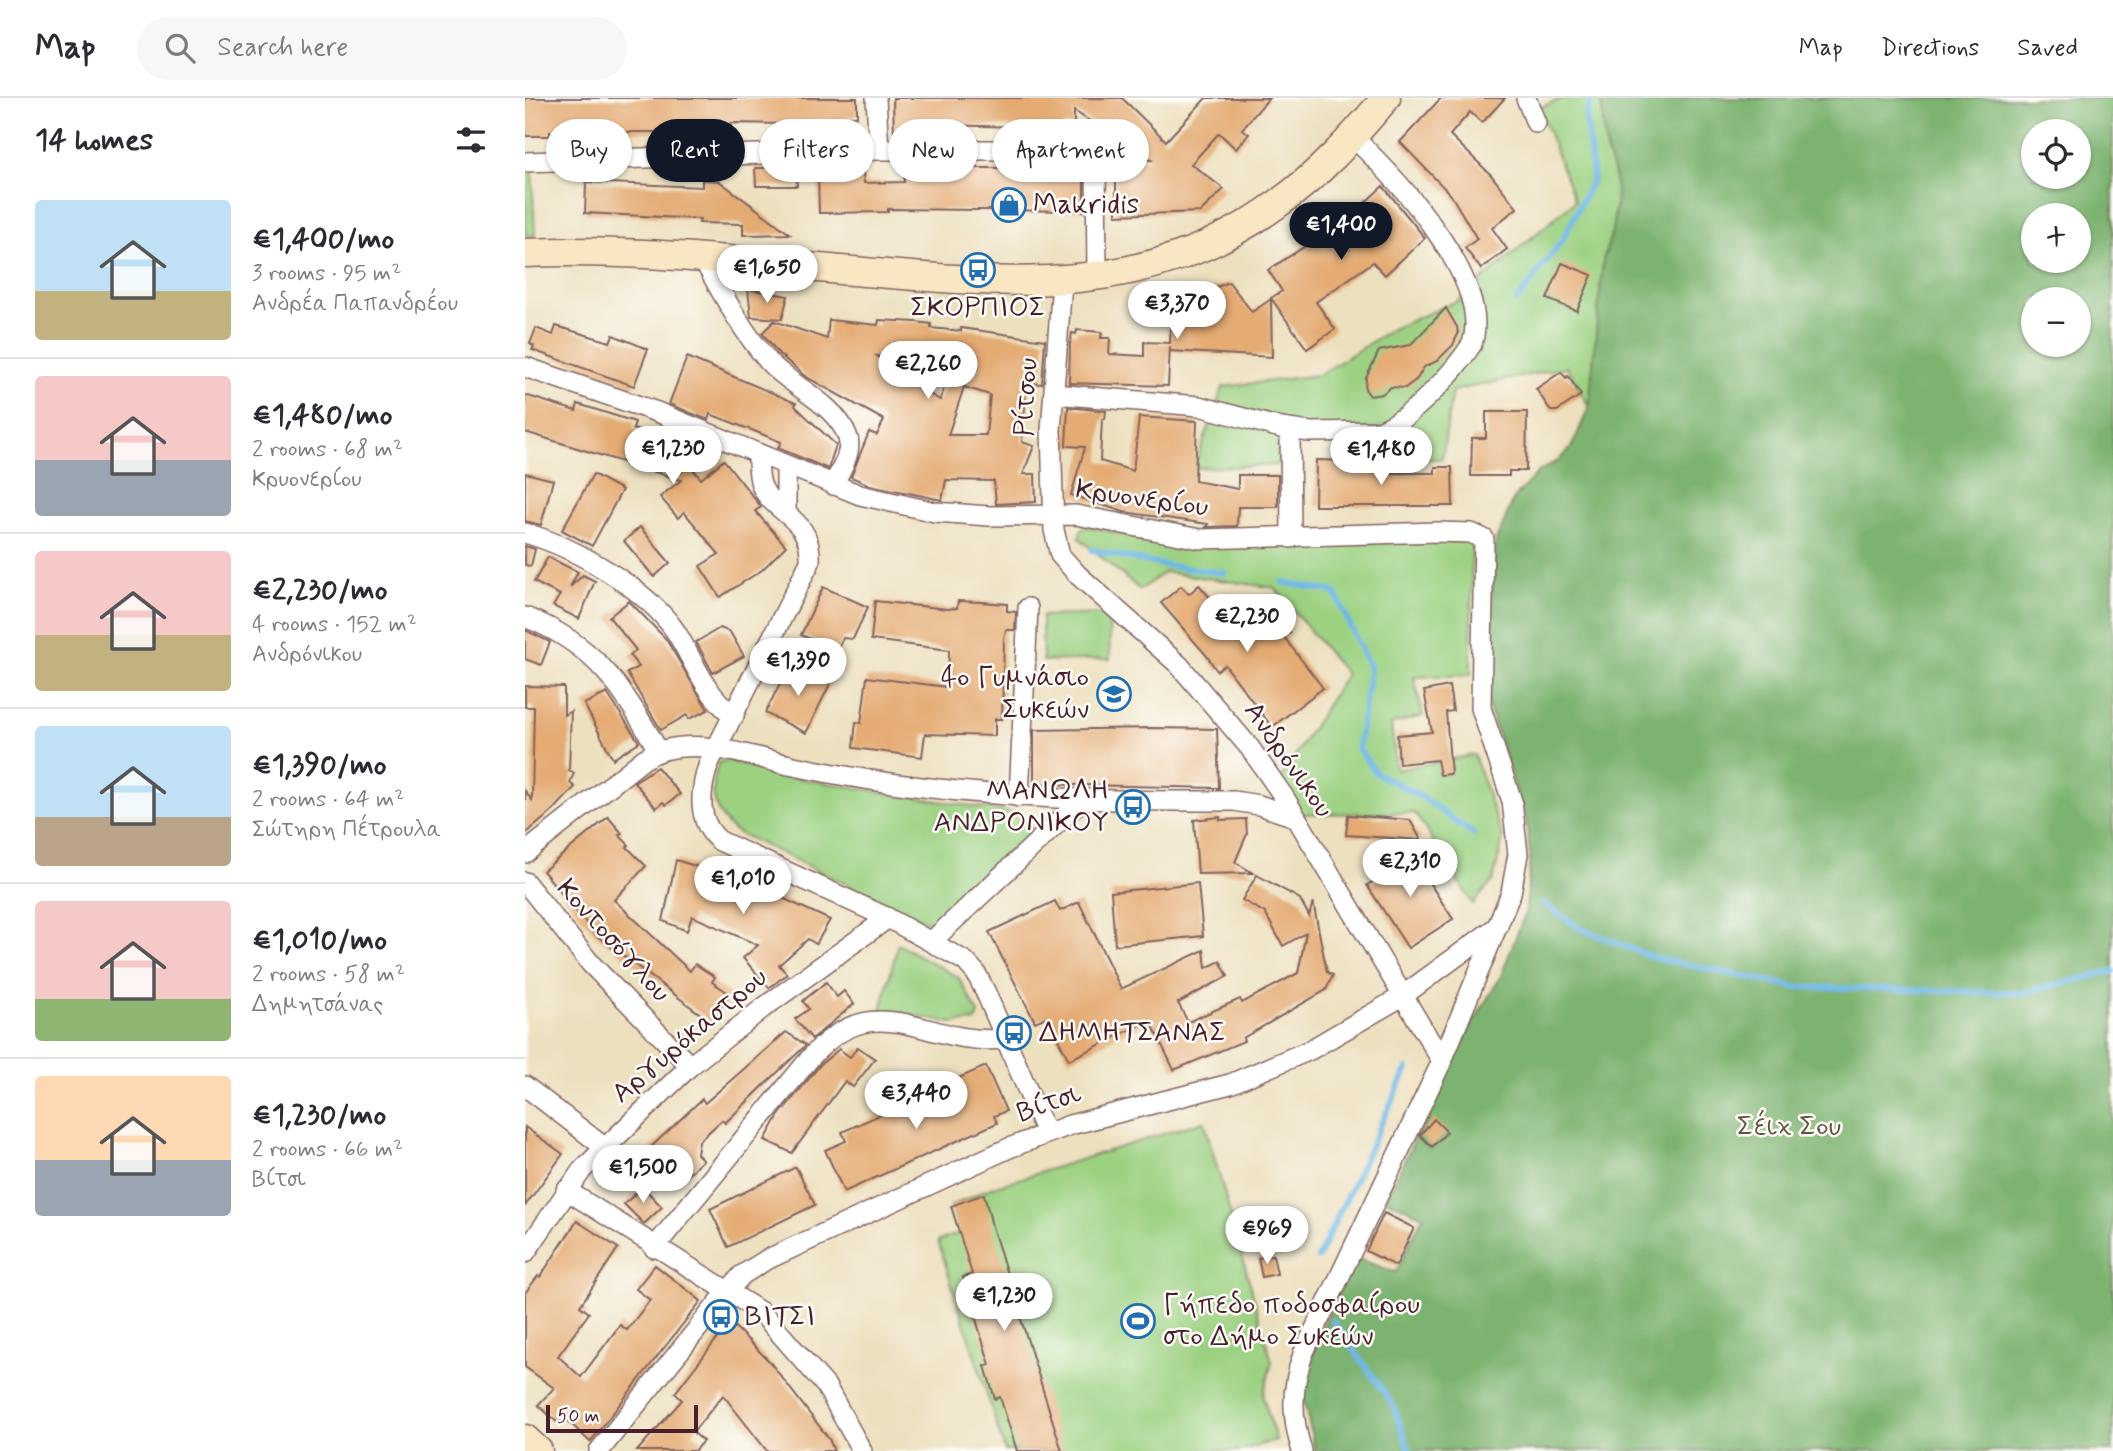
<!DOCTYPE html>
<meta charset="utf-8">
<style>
body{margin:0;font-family:Mynerve,sans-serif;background:#f7f7f7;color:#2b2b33;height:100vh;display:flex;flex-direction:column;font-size:26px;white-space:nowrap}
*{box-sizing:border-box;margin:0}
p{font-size:23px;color:#7c7c81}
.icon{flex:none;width:38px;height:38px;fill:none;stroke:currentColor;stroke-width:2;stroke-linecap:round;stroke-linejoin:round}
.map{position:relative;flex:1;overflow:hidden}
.side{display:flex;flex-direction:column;background:#fff;width:525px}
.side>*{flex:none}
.banner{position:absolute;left:21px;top:21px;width:665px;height:63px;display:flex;gap:14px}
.controls{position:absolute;left:1496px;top:21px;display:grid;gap:14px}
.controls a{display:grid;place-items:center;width:70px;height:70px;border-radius:50%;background:#fff;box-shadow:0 2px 5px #0004;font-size:35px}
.scale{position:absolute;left:21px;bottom:18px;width:152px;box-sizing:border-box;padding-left:7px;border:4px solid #4a1f2b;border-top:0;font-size:19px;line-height:24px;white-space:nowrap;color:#4a1f2b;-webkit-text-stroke:5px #fdfcf7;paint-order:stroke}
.price{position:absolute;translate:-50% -60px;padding:0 16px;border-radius:24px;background:#fff;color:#222;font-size:23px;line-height:46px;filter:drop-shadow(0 2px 4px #0008)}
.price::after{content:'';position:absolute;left:50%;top:42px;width:21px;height:16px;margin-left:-10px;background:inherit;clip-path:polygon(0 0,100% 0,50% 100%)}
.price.on{background:#111827;color:#fff}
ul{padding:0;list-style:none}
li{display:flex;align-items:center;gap:21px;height:175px;padding:0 35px}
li+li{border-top:2px solid #e1e1e2}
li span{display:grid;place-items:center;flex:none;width:196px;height:140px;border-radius:7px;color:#555}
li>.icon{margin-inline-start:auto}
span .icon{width:84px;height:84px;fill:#fffc;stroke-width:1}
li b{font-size:30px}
h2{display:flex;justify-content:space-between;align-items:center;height:84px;padding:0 35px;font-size:30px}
.tag{padding:0 24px;border-radius:32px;background:#fff;box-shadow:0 2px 5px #0004;font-size:24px;line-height:63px}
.tag.on{background:#111827;color:#fff}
header{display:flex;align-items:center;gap:42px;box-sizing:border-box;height:98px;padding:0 35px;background:#fff;border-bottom:2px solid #e1e1e2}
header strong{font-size:33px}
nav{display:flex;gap:38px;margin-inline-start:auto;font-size:24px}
.search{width:490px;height:63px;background:#f7f7f7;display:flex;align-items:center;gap:18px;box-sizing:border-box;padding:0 24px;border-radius:38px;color:#7c7c81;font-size:26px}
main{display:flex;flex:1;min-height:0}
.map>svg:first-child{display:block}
.green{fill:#9cd182;stroke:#737856;stroke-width:2}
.forest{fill:#7db370;stroke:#64694e;stroke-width:2;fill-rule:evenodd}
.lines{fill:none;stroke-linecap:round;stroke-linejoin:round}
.stream{stroke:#6eb7e6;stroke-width:6}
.building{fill:#e4ab73;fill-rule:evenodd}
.minor-casing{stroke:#83635f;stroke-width:22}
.secondary-casing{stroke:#83635f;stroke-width:31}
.minor{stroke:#fff;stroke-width:19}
.secondary{stroke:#f9e7c3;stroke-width:28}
.labels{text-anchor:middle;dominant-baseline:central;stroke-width:5;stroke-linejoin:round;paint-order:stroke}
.poi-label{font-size:28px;fill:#4a1f2b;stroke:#fdfcf7;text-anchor:start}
.street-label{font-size:28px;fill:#4a1f2b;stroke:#fdfcf7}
.park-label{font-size:28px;fill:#635445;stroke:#fdfcf7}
</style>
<header>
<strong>Map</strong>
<div class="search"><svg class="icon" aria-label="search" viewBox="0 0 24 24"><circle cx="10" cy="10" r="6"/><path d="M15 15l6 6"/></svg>Search here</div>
<nav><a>Map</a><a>Directions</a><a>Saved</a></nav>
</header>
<main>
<section class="side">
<h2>14 homes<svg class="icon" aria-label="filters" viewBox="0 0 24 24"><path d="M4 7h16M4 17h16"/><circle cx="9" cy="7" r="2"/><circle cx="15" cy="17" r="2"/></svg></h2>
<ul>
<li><span style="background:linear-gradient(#bfe0f5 65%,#c2b280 0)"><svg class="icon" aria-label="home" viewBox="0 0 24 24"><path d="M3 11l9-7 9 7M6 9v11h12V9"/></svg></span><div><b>€1,400/mo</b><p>3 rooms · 95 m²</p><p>Ανδρέα Παπανδρέου</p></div></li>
<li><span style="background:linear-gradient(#f6c9c9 60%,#9aa5b1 0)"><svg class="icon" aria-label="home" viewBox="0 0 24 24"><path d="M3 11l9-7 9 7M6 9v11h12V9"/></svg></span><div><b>€1,480/mo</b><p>2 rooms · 68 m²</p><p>Κρυονερίου</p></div></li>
<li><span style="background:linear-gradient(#f6c9c9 60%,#c2b280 0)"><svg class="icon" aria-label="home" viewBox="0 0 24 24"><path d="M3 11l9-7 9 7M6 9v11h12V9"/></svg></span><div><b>€2,230/mo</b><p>4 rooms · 152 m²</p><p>Ανδρόνικου</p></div></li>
<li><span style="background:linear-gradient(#bfe0f5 65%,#b9a48a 0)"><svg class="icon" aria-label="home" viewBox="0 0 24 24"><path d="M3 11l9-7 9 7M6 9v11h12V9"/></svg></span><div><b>€1,390/mo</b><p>2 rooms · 64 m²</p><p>Σώτηρη Πέτρουλα</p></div></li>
<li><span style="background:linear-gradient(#f6c9c9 70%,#8fb573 0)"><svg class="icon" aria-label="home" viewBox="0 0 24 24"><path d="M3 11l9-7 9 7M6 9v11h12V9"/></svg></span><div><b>€1,010/mo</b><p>2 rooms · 58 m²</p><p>Δημητσάνας</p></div></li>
<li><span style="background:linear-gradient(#ffd9b3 60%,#9aa5b1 0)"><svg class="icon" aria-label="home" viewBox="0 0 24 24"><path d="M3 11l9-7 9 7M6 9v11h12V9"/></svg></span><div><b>€1,230/mo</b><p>2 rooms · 66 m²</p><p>Βίτσι</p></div></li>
</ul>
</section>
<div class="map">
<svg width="1588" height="1353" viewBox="0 0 1588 1353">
<rect width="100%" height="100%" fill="#fdfcf7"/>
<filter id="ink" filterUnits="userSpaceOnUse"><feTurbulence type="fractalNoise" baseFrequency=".0143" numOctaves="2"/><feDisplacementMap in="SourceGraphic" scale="14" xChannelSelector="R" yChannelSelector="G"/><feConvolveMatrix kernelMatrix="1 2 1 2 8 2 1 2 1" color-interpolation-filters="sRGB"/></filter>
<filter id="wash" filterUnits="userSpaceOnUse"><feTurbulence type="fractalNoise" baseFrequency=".00686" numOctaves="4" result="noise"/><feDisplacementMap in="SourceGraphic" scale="28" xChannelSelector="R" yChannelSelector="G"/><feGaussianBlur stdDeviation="1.57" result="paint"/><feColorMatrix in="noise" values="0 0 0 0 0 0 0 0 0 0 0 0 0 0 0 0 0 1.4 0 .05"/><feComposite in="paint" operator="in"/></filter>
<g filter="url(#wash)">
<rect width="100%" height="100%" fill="#ede0bf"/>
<!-- green -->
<g class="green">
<path d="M1038,0H1076L1081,51L1089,75L1092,99L1087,134L1078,163L1064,309L1042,269L927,293L917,361L865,362L860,342L752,344L753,367L669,370L698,289L794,277L867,231L932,203L1050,103L1014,10Z"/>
<path d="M0,73H7L10,137L0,138Z"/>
<path d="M564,428L644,448L947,442L946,577L889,579L898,618L866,626L871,672L949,657L978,741L968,783L948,806L890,715L775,716L755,682L821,576L750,490L640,474L615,492L554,440L557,430Z"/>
<path d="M584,516L585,561L518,563L517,518Z"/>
<path d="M201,662L276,681L490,715L504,721L506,734L407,826L211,734C186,714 185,694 193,665Z"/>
<path d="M373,846L433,879L454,916L451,923L428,925L356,912Z"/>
<path d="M679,1023L747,1264L738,1298L751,1342L714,1353H480L413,1143L435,1135L426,1108L468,1089Z"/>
</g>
<!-- forest -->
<path class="forest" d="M1076,0H1588V1353H790L777,1294L785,1256L830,1160L871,1174L898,1118L860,1101L945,930L976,878L1001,813L1005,759L1001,722L963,607L968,470L971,443L989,400L1014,373L1034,362L1047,349L1064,309L1078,163L1087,134L1092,99L1089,75L1081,51ZM1508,33H1554V79H1508ZM1508,117H1554V163H1508ZM1508,201H1554V247H1508Z"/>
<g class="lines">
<!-- stream -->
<g class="stream">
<path d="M992,203L1038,141L1068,81L1061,17L1068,0"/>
<path d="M567,452L638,467L699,475"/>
<path d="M757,484L810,494L845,572L833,650L851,675L897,699L948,736"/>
<path d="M1018,805L1056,831L1130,860L1270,889L1498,895L1588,873"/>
<path d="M793,1160L882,971"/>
<path d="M808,1223L867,1305L885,1353"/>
</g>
</g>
<g id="blocks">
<!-- building -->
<g class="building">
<path d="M0,0H332V18L322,19L323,27L206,25V34H25V38H0Z"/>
<path d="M368,0H597L641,43L681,0H744L717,31L724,36L711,51L694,35L666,66L699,91L675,114L591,117V64L626,62L549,13V27H538V39H522V32H504V29L409,27V40H369Z"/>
<path d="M916,0H980L957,25L945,14L925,37L966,77L992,110L967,130L982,151L956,171L940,150L952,141L926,97L875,44Z"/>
<path d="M379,64H407V70H559V113L363,111V114L294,115L293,75L338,74L339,85L379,84Z"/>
<path d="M230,70H271L272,88H231Z"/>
<path d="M177,82L194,83L265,136L218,137V126L174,125L175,121L60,115L61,84L177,89Z"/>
<path d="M858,88L900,140L860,177L848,164L791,204L810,231L782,251L746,200L757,193L743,172L821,122Z"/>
<path d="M1037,165L1067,177L1052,213L1022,201Z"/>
<path d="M704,184L727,214L746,201L747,259L645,253V248L643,288L544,285L545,246L547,235L551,236L552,232L577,234L576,240H585L584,256L619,258V244L645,245L646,207Z"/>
<path d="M223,191L263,198L257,221L226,219Z"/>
<path d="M921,210L932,229L933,236L928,247L912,263L899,269L892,281L880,290L866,289L857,296L845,298L840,291L841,280L854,253L885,247Z"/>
<path d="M304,222L353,227L354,222L391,224L406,226V230L436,233V230L520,242L517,286L502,285L497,344L509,348L498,376H510L511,404L471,406L469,383L421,382L417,402L345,387L326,379L344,334L352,337L359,322L281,279L254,256L237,235L249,223L302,241ZM352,258L427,265L415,302L397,292ZM439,289L465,297L461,337H423Z"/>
<path d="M31,228L85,244L88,237L123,251L109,288L7,252L9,248L5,246L11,230L28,237Z"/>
<path d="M162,259L271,305L270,308L311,347L303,371L253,350L256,344L234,335L185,316L183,322L144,306Z"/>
<path d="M1036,274L1041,280L1043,278L1056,297L1032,313H1026L1011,291Z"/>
<path d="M0,297L51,313L53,306L110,324L108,331L158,346L155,355L176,381L199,362L236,409L230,413L261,448L237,472L195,499L175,468L194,456L159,414L153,420L135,399L156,382L0,334Z"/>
<path d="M543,309L581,313L580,321H577L575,363L608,373L614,319L672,323L670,383L713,391V377H753V409H713L712,428L681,429L683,426L599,414L546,397L560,349L541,348Z"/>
<path d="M961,314H1002L1001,373H984V378H946L947,340H961Z"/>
<path d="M791,362L824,363V375H910V369H927L928,408H790Z"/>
<path d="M0,375L28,382L16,427L0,423Z"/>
<path d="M68,376L97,392L67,448L37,432Z"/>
<path d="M115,429L145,465L129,479L99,443Z"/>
<path d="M0,448L10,451L6,468L0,467Z"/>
<path d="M23,459L53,474L45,489L58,477L70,483L54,521L28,508L35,497L9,484Z"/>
<path d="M674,487L714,533L734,517L742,529L754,519L765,534L759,539L798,590L747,629L700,567L692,573L682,558L636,505L656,488L664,496Z"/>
<path d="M298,489L343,509L328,541L318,540L312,552L276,537Z"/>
<path d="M104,503L141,541L183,612L164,621L162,617L136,632L102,575L114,569L105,558L111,552L84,519Z"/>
<path d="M350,503L422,511L432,510L433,503L456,504L482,506V513L491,514L490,532H481L479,540L477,621H470V638L400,636L397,659L328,650L331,624L336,625L342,579L423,589L424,552L346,542Z"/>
<path d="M195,530L205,534L219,558L188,575L171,544Z"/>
<path d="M0,532L25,544L16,567L0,561Z"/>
<path d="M266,564L306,584L281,635L240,615Z"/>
<path d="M0,588L39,589V617L46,613L44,672L49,675L45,685L50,689L28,713L0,736V693L7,702L9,609H0Z"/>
<path d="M924,588L928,613L921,614L926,676L915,677L912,662L874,666L872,637L907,634L899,593Z"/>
<path d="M82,595L114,644L88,661L59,606Z"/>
<path d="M628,630L692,631L694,690L509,686V632Z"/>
<path d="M132,669L155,696L141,707L138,704L131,710L109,684Z"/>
<path d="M823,717L885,722L896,742L821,737Z"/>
<path d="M83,719L97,735L94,737L104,747L102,749L121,768L89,802L165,873L170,866L190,879L187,884L205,896L186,924L72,838L18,773Z"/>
<path d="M695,719V722L721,721L722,736L710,764L728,775L673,776L669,722Z"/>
<path d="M899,747L907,762L894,769L928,821L883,850L842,787L863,775L860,771Z"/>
<path d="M151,762L195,776L197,772L305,822L291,846L283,841L254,867L262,876L244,890L218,860L233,847L167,818L162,833L138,823Z"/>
<path d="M732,777L775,801L784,818L788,804L802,874L808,877L801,892L718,940L719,943L649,972L625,922L544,962L521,919L510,924L464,834L530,803L535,813L554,804L596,891L679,852L681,870L695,863L703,878L653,905L663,924L715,901L717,905L773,875L781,835L758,848L740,815L717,802Z"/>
<path d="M673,785L678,838L590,847L586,794Z"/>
<path d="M301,884L312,899L319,893L329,906L287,941L270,921L284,911L278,903Z"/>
<path d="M261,934L281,947L200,1025L197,1022L174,1043L172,1056L178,1062L156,1083L125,1050L177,1001L180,1005Z"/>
<path d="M333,949L350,961L328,989L320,983L267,1055L240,1042L254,1017L295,967L314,951L325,959Z"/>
<path d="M461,968L481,1013L469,1018L472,1025L319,1094L300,1052L321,1043L317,1034L372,1009L376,1018L425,995L420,986Z"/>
<path d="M909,1021L922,1034L907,1049L895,1037Z"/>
<path d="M0,1029L38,1056L0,1108Z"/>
<path d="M271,1069L290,1107L203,1149L185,1111Z"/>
<path d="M118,1089L137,1109L119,1126L99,1106Z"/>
<path d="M459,1096L467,1128L537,1353H492L475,1299L470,1301L460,1268L465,1267L438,1179L447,1176L426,1108Z"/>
<path d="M859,1115L889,1130L871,1168L841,1153Z"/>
<path d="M52,1123L93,1150L55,1208L64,1215L33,1258L56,1279L95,1227L102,1232L125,1202L111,1191L130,1167L176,1203L65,1344L39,1319L33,1325L13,1307L29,1290L0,1269V1195L13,1178L15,1179Z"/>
<path d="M748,1157L752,1176L737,1179L733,1160Z"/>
<path d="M205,1224L244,1263L304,1341L309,1353H242L198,1297L168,1334L178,1343L169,1353H112L157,1302L150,1295Z"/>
</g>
</g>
</g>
<g filter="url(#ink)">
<use href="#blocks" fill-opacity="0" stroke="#83635f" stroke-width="2"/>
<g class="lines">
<!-- minor casing -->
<g class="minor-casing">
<g id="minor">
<path d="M351,0L354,52"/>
<path d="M1001,0L1011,25"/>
<path d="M0,64L354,52H483L560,56L566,58L571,67L572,179"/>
<path d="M178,161C198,197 217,233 244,264C267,289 309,305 322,337C329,353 315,373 308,387"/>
<path d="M537,184L526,332L529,432L535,457L553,477L654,567L725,650L759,699L917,963L778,1256C766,1292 766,1318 777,1353"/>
<path d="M0,269L132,314L335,397L410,414L464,418L551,417L675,441L913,434L946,435L959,441L956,610L987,703L993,756L986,795L917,963"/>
<path d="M529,296L674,308L756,330L785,334L853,333C884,324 929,274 947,246C968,182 871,80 828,39"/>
<path d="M765,332L766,440"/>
<path d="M233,356C233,367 233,379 237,389C249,416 288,420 285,464L184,665C175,691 171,724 195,743L363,820L440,863L451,875L461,895L521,1035"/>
<path d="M261,368V412"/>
<path d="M0,435C50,449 122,491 151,534C169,563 181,598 209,618"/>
<path d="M0,519C71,546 97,590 133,652"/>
<path d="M494,699L503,510"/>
<path d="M0,755L119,661C161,633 224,659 269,668C414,699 562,704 709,703L734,707L770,719"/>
<path d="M0,784L66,866L165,968"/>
<path d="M407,843L556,703"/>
<path d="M0,988L79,1049"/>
<path d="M41,1092L236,1214L301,1288L337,1353"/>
<path d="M129,1150L286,959C352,885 401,949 478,941"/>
<path d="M0,1155L57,1072L165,968L238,910L363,820"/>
<path d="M74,1353L203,1193L217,1177L241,1162L484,1050L545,1027L705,986L785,952L876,899L973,828"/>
</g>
</g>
<!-- secondary casing -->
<g class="secondary-casing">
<g id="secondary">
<path d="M0,155C109,150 219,164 328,173C480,186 619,202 751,107C794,77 827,40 861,0"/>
<path d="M0,1341L13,1353"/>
</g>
</g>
<!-- minor -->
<use href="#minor" class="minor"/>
<!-- secondary -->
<use href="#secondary" class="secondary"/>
</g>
</g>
<!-- icons -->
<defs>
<g id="shop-ring" transform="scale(1.75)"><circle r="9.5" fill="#fdfcf7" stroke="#1f6fb2" stroke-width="1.5"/><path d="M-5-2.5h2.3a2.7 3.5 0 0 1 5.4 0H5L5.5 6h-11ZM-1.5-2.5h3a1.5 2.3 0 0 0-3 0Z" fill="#1f6fb2"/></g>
<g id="bus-ring" transform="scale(1.75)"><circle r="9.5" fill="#fdfcf7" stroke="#1f6fb2" stroke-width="1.5"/><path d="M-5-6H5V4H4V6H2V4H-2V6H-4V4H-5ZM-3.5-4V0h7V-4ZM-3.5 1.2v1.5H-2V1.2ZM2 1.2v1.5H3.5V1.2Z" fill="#1f6fb2"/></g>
<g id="school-ring" transform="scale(1.75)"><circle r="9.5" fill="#fdfcf7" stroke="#1f6fb2" stroke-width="1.5"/><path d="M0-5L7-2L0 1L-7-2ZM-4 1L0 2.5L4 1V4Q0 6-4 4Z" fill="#1f6fb2"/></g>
<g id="stadium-ring" transform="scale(1.75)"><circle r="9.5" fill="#fdfcf7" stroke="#1f6fb2" stroke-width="1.5"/><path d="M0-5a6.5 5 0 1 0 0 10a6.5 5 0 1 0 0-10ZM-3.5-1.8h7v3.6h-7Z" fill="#1f6fb2"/></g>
</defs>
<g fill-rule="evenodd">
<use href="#shop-ring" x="484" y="107"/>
<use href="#bus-ring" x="453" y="172"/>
<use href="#school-ring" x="589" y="596"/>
<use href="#bus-ring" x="608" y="709"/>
<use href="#bus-ring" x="489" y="935"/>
<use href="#bus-ring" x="196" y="1219"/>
<use href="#stadium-ring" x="613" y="1223"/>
</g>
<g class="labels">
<!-- poi labels -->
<g class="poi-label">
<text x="508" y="107">Makridis</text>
<text x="453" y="210" text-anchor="middle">ΣΚΟΡΠΙΟΣ</text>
<text x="564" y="580" text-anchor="end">4ο Γυμνάσιο<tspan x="564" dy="32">Συκεών</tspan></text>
<text x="584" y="693" text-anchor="end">ΜΑΝΩΛΗ<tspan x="584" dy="32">ΑΝΔΡΟΝΙΚΟΥ</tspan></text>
<text x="514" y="935">ΔΗΜΗΤΣΑΝΑΣ</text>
<text x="638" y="1207">Γήπεδο ποδοσφαίρου<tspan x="638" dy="32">στο Δήμο Συκεών</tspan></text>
<text x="220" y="1219">ΒΙΤΣΙ</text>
</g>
<!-- street labels -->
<g class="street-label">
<text transform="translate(502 299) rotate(-87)">Ρίτσου</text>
<text transform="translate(617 401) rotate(8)">Κρυονερίου</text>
<text transform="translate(763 662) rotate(55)">Ανδρόνικου</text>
<text transform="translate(88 843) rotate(48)">Κοντοσόγλου</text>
<text transform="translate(165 938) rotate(-40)">Αργυρόκαστρου</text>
<text transform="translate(524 1006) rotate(-19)">Βίτσι</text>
</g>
<!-- park labels -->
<g class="park-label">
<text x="1264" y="1029">Σέιχ Σου</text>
</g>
</g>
</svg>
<div class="controls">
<a><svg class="icon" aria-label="locate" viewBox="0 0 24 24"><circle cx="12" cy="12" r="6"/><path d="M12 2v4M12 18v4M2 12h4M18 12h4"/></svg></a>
<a>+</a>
<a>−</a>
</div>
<div class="scale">50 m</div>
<b class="price on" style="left:816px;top:164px">€1,400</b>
<b class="price" style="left:242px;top:207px">€1,650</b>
<b class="price" style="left:652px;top:243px">€3,370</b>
<b class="price" style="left:403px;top:303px">€2,260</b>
<b class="price" style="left:148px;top:388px">€1,230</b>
<b class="price" style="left:856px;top:389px">€1,480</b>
<b class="price" style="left:722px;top:556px">€2,230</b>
<b class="price" style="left:273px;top:600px">€1,390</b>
<b class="price" style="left:885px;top:801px">€2,310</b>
<b class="price" style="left:218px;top:818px">€1,010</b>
<b class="price" style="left:391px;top:1033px">€3,440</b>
<b class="price" style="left:118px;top:1107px">€1,500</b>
<b class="price" style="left:742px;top:1168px">€969</b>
<b class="price" style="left:479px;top:1235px">€1,230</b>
<div class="banner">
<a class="tag">Buy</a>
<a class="tag on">Rent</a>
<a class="tag">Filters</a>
<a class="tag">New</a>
<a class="tag">Apartment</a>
</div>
</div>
</main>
